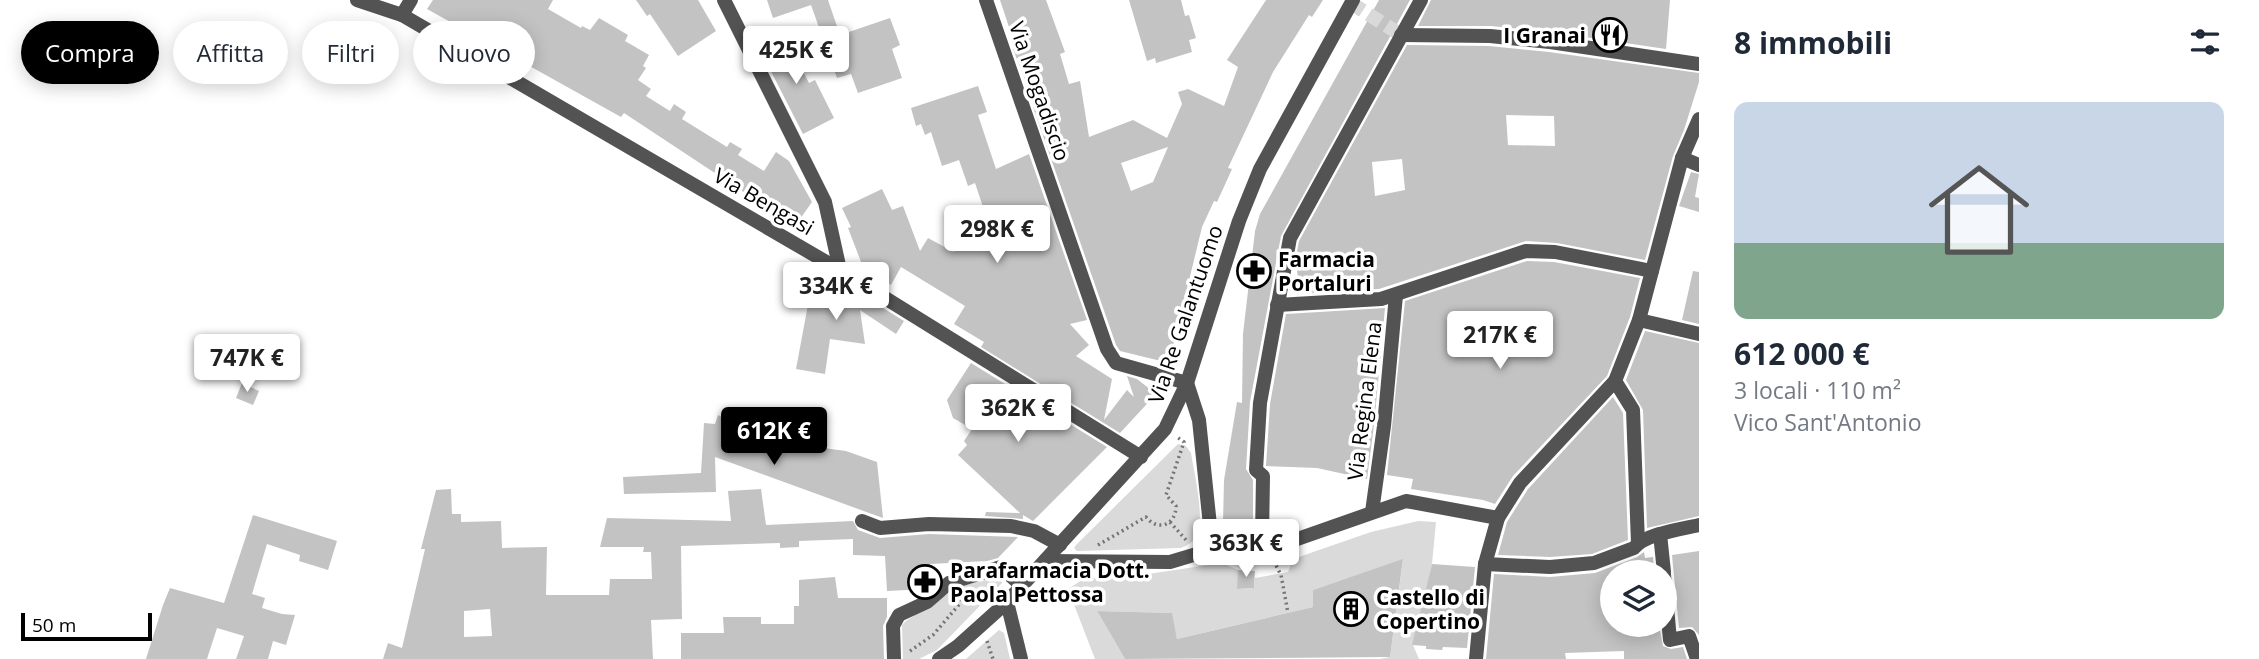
<!DOCTYPE html>
<html lang="it">
<meta charset="utf-8">
<style>
body{margin:0;font-family:"Open Sans",sans-serif;background:#f6f6f7;color:#1f2937;height:100vh;display:flex;flex-direction:column;font-size:26px;white-space:nowrap}
*{box-sizing:border-box;margin:0}
p{font-size:23px;color:#747a83}
.icon{flex:none;width:38px;height:38px;fill:none;stroke:currentColor;stroke-width:2;stroke-linecap:round;stroke-linejoin:round}
.map{position:relative;flex:1;overflow:hidden}
.details{display:flex;flex-direction:column;background:#fff;width:560px}
.details>*{flex:none}
.banner{position:absolute;left:21px;top:21px;width:665px;height:63px;display:flex;gap:14px}
.buttons{position:absolute;left:1600px;top:560px;display:grid;gap:14px}
.buttons a{display:grid;place-items:center;width:77px;height:77px;border-radius:50%;background:#fff;box-shadow:0 4px 18px #0003;font-size:35px}
.scale{position:absolute;left:21px;bottom:18px;width:131px;box-sizing:border-box;padding-left:7px;border:4px solid #000;border-top:0;font-size:19px;line-height:24px;white-space:nowrap;color:#000;-webkit-text-stroke:5px #fff;paint-order:stroke}
.price{position:absolute;translate:-50% -60px;padding:0 16px;border-radius:7px;background:#fff;color:#222;font-size:23px;line-height:46px;filter:drop-shadow(0 2px 4px #0008)}
.price::after{content:'';position:absolute;left:50%;top:42px;width:21px;height:16px;margin-left:-10px;background:inherit;clip-path:polygon(0 0,100% 0,50% 100%)}
.price.current{background:#000;color:#fff}
ul{padding:0;list-style:none}
li{display:grid;align-content:center;gap:14px;height:371px;padding:0 35px}
li span{display:grid;place-items:center;height:217px;border-radius:14px;color:#555}
li>.icon{margin-inline-start:auto}
span .icon{width:126px;height:126px;fill:#fffc;stroke-width:1}
li b{font-size:30px}
h2{display:flex;justify-content:space-between;align-items:center;height:84px;padding:0 35px;font-size:30px}
.pill{padding:0 24px;border-radius:32px;background:#fff;box-shadow:0 4px 18px #0003;font-size:24px;line-height:63px}
.pill.current{background:#000;color:#fff}
main{display:flex;flex:1;min-height:0}
.map>svg:first-child{display:block}
.green{fill:#dadada}
.building{fill:#c3c3c3;fill-rule:evenodd}
.lines{fill:none;stroke-linecap:round;stroke-linejoin:round}
.minor-tunnel{stroke:#d9d9d9;stroke-width:14;stroke-dasharray:14 7;stroke-linecap:butt}
.path{stroke:#757575;stroke-width:3.5;stroke-dasharray:2 3.5;stroke-linecap:butt}
.pedestrian{stroke:#535353;stroke-width:14}
.minor{stroke:#535353;stroke-width:14}
.tertiary{stroke:#535353;stroke-width:14}
.labels{text-anchor:middle;dominant-baseline:central;stroke-width:7;stroke-linejoin:round;paint-order:stroke}
.poi-label{font-size:21px;font-weight:bold;fill:#000;stroke:#fff;text-anchor:start}
.street-label{font-size:21px;fill:#000;stroke:#fff}
</style>
<main>
<div class="map">
<svg width="1699" height="659" viewBox="0 0 1699 659">
<rect width="100%" height="100%" fill="#fff"/>
<!-- green -->
<g class="green">
<path d="M1178,444L1186,446L1191,453C1194,473 1205,516 1197,534C1194,542 1188,545 1181,548L1077,551L1074,548L1076,545Z"/>
<path d="M1418,521L1436,522L1432,564L1413,645L1419,659H1380L1390,657L1403,560L1313,590V607L1177,639L1171,613L1097,611L1125,659H1095L1068,589L1085,578H1121L1222,563L1238,570V589L1254,588L1255,578L1288,572L1293,559L1371,532Z"/>
<path d="M1001,574L1002,583L937,650L919,659H903L902,625L906,621L957,588Z"/>
<path d="M999,630L1004,633L1010,659H966Z"/>
</g>
<!-- building -->
<g class="building">
<path d="M433,0H553L548,9L581,28L582,26L590,30L599,18L628,35L625,41L649,55L643,66L646,68L638,80L651,89L646,96L670,111L674,104L686,112L682,119L727,147L730,142L742,149L738,155L764,171L776,152L789,161L812,202L795,226L624,113L621,117L427,9Z"/>
<path d="M636,0H698L716,31L678,56L650,14L647,16Z"/>
<path d="M767,0H828L840,35L890,18L900,45L892,49L902,78L858,93L851,74L837,78L811,5L773,18Z"/>
<path d="M1000,0H1046L1065,52L1060,54L1069,84L1080,81L1089,137L1133,120L1167,138L1182,104L1178,92L1188,89L1224,106L1238,67L1227,60L1266,0H1323L1312,17L1309,15L1273,72L1228,168L1232,169L1228,178L1217,202L1214,201L1202,227L1169,363L1120,351L1116,345L1033,107L1035,106L1013,49L1016,48ZM1168,147L1153,182L1131,191L1121,163Z"/>
<path d="M1129,0H1181L1185,16L1189,15L1196,38L1189,40L1192,52L1156,63L1155,58L1147,61Z"/>
<path d="M1379,0H1410L1281,236L1250,402L1246,469L1253,480V524L1223,523L1224,480L1237,402L1242,403L1243,334L1255,231L1260,214Z"/>
<path d="M1431,0H1670L1666,49L1551,32L1491,26H1418Z"/>
<path d="M784,35L809,83L815,80L834,118L803,134L759,48Z"/>
<path d="M1407,45L1489,46L1549,52L1699,73V82L1684,130L1673,156L1645,260L1557,243L1526,241L1379,289L1299,294L1296,257L1299,241ZM1506,115L1554,116L1555,146L1508,145ZM1402,159L1405,190L1375,196L1372,162Z"/>
<path d="M978,86L987,112L978,115L996,169L1029,154L1087,320L1070,324L1089,345L1076,356L1112,379L1104,420L1127,390L1134,397L1127,376L1137,379L1156,394L1120,433L981,347L984,342L954,324L965,306L901,267L891,285L863,267L848,228L851,227L842,208L882,189L892,210L903,206L920,251L928,238L954,252L971,224L993,237L975,183L968,186L959,160L942,166L931,132L925,135L921,124L916,126L911,108Z"/>
<path d="M1691,172L1699,174L1695,197L1699,198V212L1679,206Z"/>
<path d="M1527,261L1554,262L1640,278L1630,317L1607,376L1513,476L1495,504L1483,500L1411,489L1413,479L1387,475L1405,301Z"/>
<path d="M815,267L837,282L836,293L862,295L904,321L896,334L860,310L865,344L830,339L825,374L796,369Z"/>
<path d="M1693,271L1699,272V324L1682,320Z"/>
<path d="M1385,308L1374,425L1367,479L1317,468L1266,466L1270,404L1286,314Z"/>
<path d="M1645,331L1699,343V516L1647,528L1643,410L1626,380Z"/>
<path d="M971,363L1107,447L1033,521L1023,515V519L985,516L986,512L1020,513L958,455L967,445L964,441L972,429L953,418L947,400Z"/>
<path d="M242,383L259,391L253,405L236,398Z"/>
<path d="M1613,397L1623,413L1628,540L1592,554L1550,557L1498,555L1507,522L1528,489Z"/>
<path d="M718,415L751,432L752,428L767,435L769,421L785,425L782,438L816,443V447L846,451L877,462L883,518L715,457L716,492L624,494L623,477L701,473L704,423L715,424Z"/>
<path d="M451,489L452,514H461V522L501,521L502,548L547,547L546,595H609L610,579H652L651,552H643L644,547H600L607,518L731,521L728,491L761,489L766,525L853,521L858,530L880,538L929,534L1018,537L998,558L987,561L930,564L931,586L928,589L887,591L885,556L853,555V539L799,541V547L780,548V543L681,546L682,619L651,620L653,659H383L388,643L402,648L425,549H421L436,490ZM490,609L492,636L464,637V611Z"/>
<path d="M253,515L337,541L328,570L299,561L300,555L267,544L252,594L265,598L262,608L282,614L295,615L286,645L273,641L268,659H236L244,636L217,628L207,659H146L163,605L170,588L224,603Z"/>
<path d="M1699,551V635L1692,627L1679,628L1672,555Z"/>
<path d="M1644,552L1645,558L1653,557L1654,572H1612V593H1608L1612,625L1613,627L1659,625L1663,646L1671,649L1683,647L1687,659H1624V651L1565,653L1566,659H1486L1494,574L1550,577L1595,573L1637,557Z"/>
<path d="M1403,559L1390,657L1125,659L1097,611L1172,613L1177,639L1313,607V590Z"/>
<path d="M1432,564L1475,567L1467,648L1443,647L1442,650L1426,649V646L1412,645Z"/>
<path d="M1238,570L1255,571L1254,588L1237,589Z"/>
<path d="M835,577L838,598H887V617L883,626L884,659H681V633H724L723,617H761V624H794V606H799V580Z"/>
</g>
<g class="lines">
<!-- minor-tunnel -->
<path class="minor-tunnel" d="M1351,3L1401,35"/>
<!-- path -->
<g class="path">
<path d="M1170,522L1187,541"/>
<path d="M1098,545L1146,517C1158,532 1176,525 1176,506L1166,495L1184,442L1177,437"/>
<path d="M1219,554L1238,555"/>
<path d="M1246,556L1274,562"/>
<path d="M1271,556L1281,575L1288,613"/>
<path d="M987,641L993,659"/>
<path d="M910,651L933,635L969,593"/>
</g>
<!-- pedestrian -->
<g class="pedestrian">
<path d="M1660,534L1664,572"/>
<path d="M1664,575L1670,640L1689,636L1697,659"/>
</g>
<!-- minor -->
<g class="minor">
<path d="M724,0L825,202L840,270"/>
<path d="M986,0L1107,349L1116,363L1187,383"/>
<path d="M402,15L411,0"/>
<path d="M1401,35L1490,36L1550,42L1699,64"/>
<path d="M1682,158L1699,165"/>
<path d="M1277,305L1381,299L1526,251L1555,252L1652,271"/>
<path d="M1639,320L1699,334"/>
<path d="M1615,381L1633,410L1638,543"/>
<path d="M1372,512L1384,426L1396,295"/>
<path d="M862,521L880,528L929,524L1011,526L1034,531L1060,545"/>
<path d="M1211,535H1246L1286,543L1406,501L1498,518"/>
<path d="M1262,538L1263,476L1256,470L1260,403L1290,238L1421,0"/>
<path d="M1485,564L1550,567L1594,563L1634,548C1644,534 1682,529 1699,525"/>
<path d="M894,659L893,626L899,615L927,602L949,583L1001,567L1022,586"/>
<path d="M1476,659L1485,564L1498,518L1520,483L1615,381L1639,320L1682,158L1699,119"/>
</g>
<!-- tertiary -->
<g class="tertiary">
<path d="M357,0L402,15L840,270L1141,457"/>
<path d="M1045,561L1170,562L1200,553L1211,535L1199,420L1187,383"/>
<path d="M1007,602L1021,659"/>
<path d="M939,659L958,646L1007,602L1165,429L1187,383L1239,221L1260,169L1353,0"/>
</g>
</g>
<!-- icons -->
<defs>
<g id="restaurant-ring" transform="scale(1.75)"><circle r="9.5" fill="#fff" stroke="#000" stroke-width="1.5"/><path d="M-5-6h1v4h1v-4h1v4h1v-4h1v5L-1.5 .5V6h-2V.5L-5-1ZM5-6V6H3V1.5H1.5Q1.5-4 5-6Z" fill="#000"/></g>
<g id="pharmacy-ring" transform="scale(1.75)"><circle r="9.5" fill="#fff" stroke="#000" stroke-width="1.5"/><path d="M-2-6h4v4h4v4h-4v4h-4v-4h-4v-4h4Z" fill="#000"/></g>
<g id="building-ring" transform="scale(1.75)"><circle r="9.5" fill="#fff" stroke="#000" stroke-width="1.5"/><path d="M-4-6H4V6H1V3H-1V6H-4ZM-2.5-4.3h1.7v1.8h-1.7ZM.8-4.3h1.7v1.8H.8ZM-2.5-1h1.7V.8h-1.7ZM.8-1h1.7V.8H.8Z" fill="#000"/></g>
</defs>
<g fill-rule="evenodd">
<use href="#restaurant-ring" x="1610" y="35"/>
<use href="#pharmacy-ring" x="1254" y="271"/>
<use href="#pharmacy-ring" x="925" y="582"/>
<use href="#building-ring" x="1351" y="609"/>
</g>
<g class="labels">
<!-- poi labels -->
<g class="poi-label">
<text x="1586" y="35" text-anchor="end">I Granai</text>
<text x="1278" y="259">Farmacia<tspan x="1278" dy="24">Portaluri</tspan></text>
<text x="950" y="570">Parafarmacia Dott.<tspan x="950" dy="24">Paola Pettossa</tspan></text>
<text x="1376" y="597">Castello di<tspan x="1376" dy="24">Copertino</tspan></text>
</g>
<!-- street labels -->
<g class="street-label">
<text transform="translate(1040 91) rotate(71)">Via Mogadiscio</text>
<text transform="translate(764 201) rotate(30)">Via Bengasi</text>
<text transform="translate(1185 314) rotate(-71)">Via Re Galantuomo</text>
<text transform="translate(1364 401) rotate(-83)">Via Regina Elena</text>
</g>
</g>
</svg>
<div class="buttons">
<a><svg class="icon" aria-label="layers" viewBox="0 0 24 24"><path d="M12 4l9 5-9 5-9-5zM3 14l9 5 9-5"/></svg></a>
</div>
<div class="scale">50 m</div>
<b class="price" style="left:796px;top:86px">425K €</b>
<b class="price" style="left:997px;top:265px">298K €</b>
<b class="price" style="left:836px;top:322px">334K €</b>
<b class="price" style="left:1500px;top:371px">217K €</b>
<b class="price" style="left:247px;top:394px">747K €</b>
<b class="price" style="left:1018px;top:444px">362K €</b>
<b class="price current" style="left:774px;top:467px">612K €</b>
<b class="price" style="left:1246px;top:579px">363K €</b>
<div class="banner">
<a class="pill current">Compra</a>
<a class="pill">Affitta</a>
<a class="pill">Filtri</a>
<a class="pill">Nuovo</a>
</div>
</div>
<section class="details">
<h2>8 immobili<svg class="icon" aria-label="filters" viewBox="0 0 24 24"><path d="M4 7h16M4 17h16"/><circle cx="9" cy="7" r="2"/><circle cx="15" cy="17" r="2"/></svg></h2>
<ul>
<li><span style="background:linear-gradient(#c9d6e8 65%,#7fa58c 0)"><svg class="icon" aria-label="home" viewBox="0 0 24 24"><path d="M3 11l9-7 9 7M6 9v11h12V9"/></svg></span><div><b>612 000 €</b><p>3 locali · 110 m²</p><p>Vico Sant'Antonio</p></div></li>
</ul>
</section>
</main>
